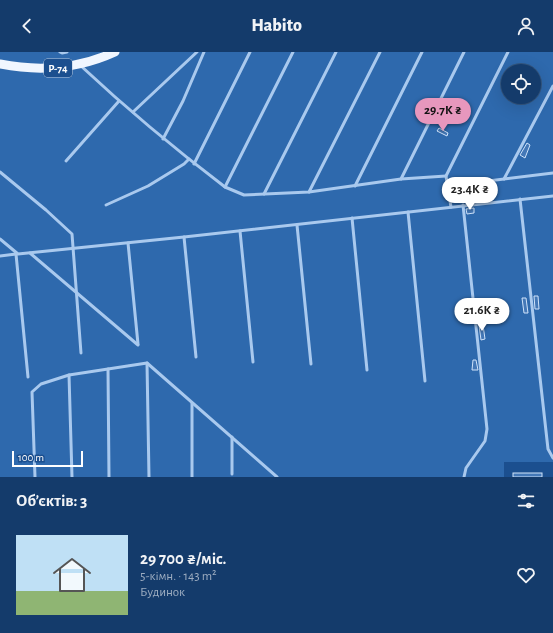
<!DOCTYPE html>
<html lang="uk">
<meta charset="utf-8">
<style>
body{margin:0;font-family:"Alegreya Sans",sans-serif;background:#1d4271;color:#f1f3f6;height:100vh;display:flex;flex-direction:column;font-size:15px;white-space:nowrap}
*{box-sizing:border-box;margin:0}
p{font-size:13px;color:#9dadc1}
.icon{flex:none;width:22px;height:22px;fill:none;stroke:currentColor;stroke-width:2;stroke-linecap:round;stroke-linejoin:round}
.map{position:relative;height:425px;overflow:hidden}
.sheet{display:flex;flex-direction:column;background:#143b6b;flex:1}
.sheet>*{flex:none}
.tools{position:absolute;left:501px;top:12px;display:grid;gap:8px}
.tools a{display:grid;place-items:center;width:40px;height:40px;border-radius:50%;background:#143b6b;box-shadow:0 4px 16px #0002,0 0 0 1px #33557e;font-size:20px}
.scale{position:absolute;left:12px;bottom:10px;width:71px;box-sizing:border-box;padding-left:4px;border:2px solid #fff;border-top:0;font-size:11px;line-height:14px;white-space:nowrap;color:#fff;-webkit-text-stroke:3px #1b4f8f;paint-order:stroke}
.price{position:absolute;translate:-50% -34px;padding:0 9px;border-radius:14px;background:#fff;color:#222;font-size:13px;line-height:26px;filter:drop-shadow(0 1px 2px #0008)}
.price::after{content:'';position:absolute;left:50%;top:24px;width:12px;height:9px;margin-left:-6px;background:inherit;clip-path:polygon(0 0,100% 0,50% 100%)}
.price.on{background:#e797bd;color:#111}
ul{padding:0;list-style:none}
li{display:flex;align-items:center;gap:12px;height:100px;padding:0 16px}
li span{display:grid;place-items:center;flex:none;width:112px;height:80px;border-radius:0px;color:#555}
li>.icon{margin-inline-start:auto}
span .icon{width:48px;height:48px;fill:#fffc;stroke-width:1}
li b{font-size:17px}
h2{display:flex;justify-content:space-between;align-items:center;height:48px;padding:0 16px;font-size:17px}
header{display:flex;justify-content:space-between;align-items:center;height:52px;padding:0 16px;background:#143b6b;font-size:18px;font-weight:800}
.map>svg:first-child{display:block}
.green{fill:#2e69ad;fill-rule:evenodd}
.building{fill:#4478b7;stroke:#cfe3fa}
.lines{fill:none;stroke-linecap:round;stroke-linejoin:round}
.lane{stroke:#a9c9ee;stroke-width:3}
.primary{stroke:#f0f6ff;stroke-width:9}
.labels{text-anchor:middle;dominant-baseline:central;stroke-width:4;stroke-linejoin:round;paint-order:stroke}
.shield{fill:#1b4f8f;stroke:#bbcadd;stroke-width:1}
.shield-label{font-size:11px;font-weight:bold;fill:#fff}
</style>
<header><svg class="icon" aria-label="back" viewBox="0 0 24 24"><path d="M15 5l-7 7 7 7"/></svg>Habito<svg class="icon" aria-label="person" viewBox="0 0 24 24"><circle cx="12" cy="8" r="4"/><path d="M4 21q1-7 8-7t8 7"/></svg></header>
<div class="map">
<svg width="553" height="425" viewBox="0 0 553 425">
<rect width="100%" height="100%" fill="#1b4f8f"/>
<!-- green -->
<path class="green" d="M0,0H553V410H504V425H0ZM508,19H534V45H508Z"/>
<!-- building -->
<g class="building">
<path d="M439,76L448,81L447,84L437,79Z"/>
<path d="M527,91L530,93L525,106L520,103Z"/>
<path d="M474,156V161L467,162L466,157Z"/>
<path d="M534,244H538L539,257H535Z"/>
<path d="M522,246H526L528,261H524Z"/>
<path d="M479,273H483L485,287L481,288Z"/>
<path d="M473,308H476L478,318H472Z"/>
<rect x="513" y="421" width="29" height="4"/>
</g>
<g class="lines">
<!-- lane -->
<g class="lane">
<path d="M60,0L62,1L67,0"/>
<path d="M81,14C127,57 175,97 225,135L244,143L309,140L401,127L446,124"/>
<path d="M133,60L197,0"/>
<path d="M163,87L183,49L204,0"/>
<path d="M66,109L119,49"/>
<path d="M194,112L250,0"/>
<path d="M0,120L46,158L72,182L81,301"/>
<path d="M401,127L464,0"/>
<path d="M504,127L553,34"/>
<path d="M355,134L422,0"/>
<path d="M448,134L553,121"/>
<path d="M225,135L293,0"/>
<path d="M309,140L380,0"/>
<path d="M264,142L336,0"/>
<path d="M520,147L548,397L553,406"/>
<path d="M106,153L148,134L184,112L189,107"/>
<path d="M463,153L487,377L485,389L466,416L464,425"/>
<path d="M451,155L446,124L508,0"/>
<path d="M408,160L425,329"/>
<path d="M352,166L367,318"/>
<path d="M297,173L311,312"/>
<path d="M240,179L253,310"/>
<path d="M184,185L196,305"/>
<path d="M0,187L18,202L184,185L553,144"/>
<path d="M128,191L138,292"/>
<path d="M30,201L138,293"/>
<path d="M16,202L28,325"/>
<path d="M0,204L16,202"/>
<path d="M147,311L149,425"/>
<path d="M108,317L109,425"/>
<path d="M69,323L72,425"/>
<path d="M192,351V425"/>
<path d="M232,385V422"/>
<path d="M35,425L32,340L41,332L69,323L147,311L277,425"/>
</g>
<!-- primary -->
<path class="primary" d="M0,12C40,20 78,17 115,0"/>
</g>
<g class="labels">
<!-- shield labels -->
<rect class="shield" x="44" y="7" width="28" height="18" rx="3"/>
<g class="shield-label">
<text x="58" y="16">Р-74</text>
</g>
</g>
</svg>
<div class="tools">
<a><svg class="icon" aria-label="locate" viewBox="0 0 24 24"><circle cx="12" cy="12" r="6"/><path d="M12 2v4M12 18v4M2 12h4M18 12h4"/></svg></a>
</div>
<div class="scale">100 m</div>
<b class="price on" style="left:443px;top:80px">29.7K ₴</b>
<b class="price" style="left:470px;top:159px">23.4K ₴</b>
<b class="price" style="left:482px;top:280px">21.6K ₴</b>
</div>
<section class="sheet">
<h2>Об’єктів: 3<svg class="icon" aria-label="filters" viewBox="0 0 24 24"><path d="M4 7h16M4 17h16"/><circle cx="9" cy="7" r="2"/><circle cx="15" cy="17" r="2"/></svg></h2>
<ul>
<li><span style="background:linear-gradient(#bfe0f5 70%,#8fb573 0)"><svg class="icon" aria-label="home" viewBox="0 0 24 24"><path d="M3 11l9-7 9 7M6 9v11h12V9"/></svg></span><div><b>29 700 ₴/міс.</b><p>5-кімн. · 143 m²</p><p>Будинок</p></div><svg class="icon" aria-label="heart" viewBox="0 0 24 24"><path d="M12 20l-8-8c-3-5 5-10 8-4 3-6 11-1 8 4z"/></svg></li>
</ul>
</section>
